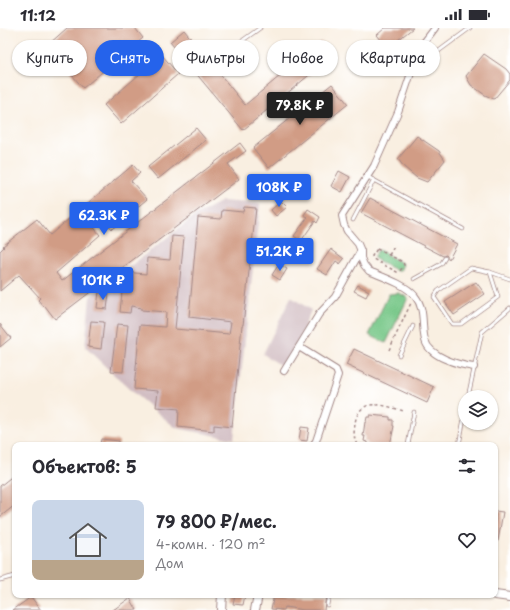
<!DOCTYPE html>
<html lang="ru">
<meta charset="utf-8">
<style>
body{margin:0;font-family:"Playpen Sans",sans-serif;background:#f2f2f3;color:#2b2b33;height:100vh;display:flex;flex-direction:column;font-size:15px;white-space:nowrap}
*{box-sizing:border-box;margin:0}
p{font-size:13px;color:#7c7c81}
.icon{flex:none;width:22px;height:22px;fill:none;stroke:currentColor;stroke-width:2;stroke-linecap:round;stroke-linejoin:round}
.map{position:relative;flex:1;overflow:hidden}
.details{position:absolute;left:12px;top:414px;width:486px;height:156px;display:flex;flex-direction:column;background:#fff;border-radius:8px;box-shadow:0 1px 3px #0004}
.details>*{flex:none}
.hud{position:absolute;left:12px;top:12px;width:486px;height:36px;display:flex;gap:8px}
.fabs{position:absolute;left:458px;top:362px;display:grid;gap:8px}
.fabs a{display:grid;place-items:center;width:40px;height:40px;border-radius:50%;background:#fff;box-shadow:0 1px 3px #0004;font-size:20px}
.price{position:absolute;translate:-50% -34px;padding:0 9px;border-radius:4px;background:#2563eb;color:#fff;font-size:13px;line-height:26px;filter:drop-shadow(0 1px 2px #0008)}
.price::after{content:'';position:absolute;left:50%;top:24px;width:12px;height:9px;margin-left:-6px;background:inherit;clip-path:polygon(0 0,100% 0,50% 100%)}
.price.active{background:#222;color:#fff}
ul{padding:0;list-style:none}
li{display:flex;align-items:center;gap:12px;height:100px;padding:0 20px}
li span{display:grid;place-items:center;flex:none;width:112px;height:80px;border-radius:8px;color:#555}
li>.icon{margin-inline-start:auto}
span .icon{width:48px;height:48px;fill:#fffc;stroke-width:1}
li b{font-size:17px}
h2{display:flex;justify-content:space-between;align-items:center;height:48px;padding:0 20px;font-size:17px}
.chip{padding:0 14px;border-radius:18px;background:#fff;box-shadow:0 1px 3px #0004;font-size:14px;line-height:36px}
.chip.active{background:#2563eb;color:#fff}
.status{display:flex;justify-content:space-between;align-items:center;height:28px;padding:0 20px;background:#fff;direction:ltr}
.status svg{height:11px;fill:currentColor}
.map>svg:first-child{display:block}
.industrial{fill:#d2bec3}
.green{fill:#78c889;stroke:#61745a}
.building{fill:#d19c85}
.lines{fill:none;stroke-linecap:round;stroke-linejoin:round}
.service-casing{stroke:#a28786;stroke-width:4.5}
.minor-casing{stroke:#a28786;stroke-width:8}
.tertiary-casing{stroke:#a28786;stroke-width:10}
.path{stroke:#a28786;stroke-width:1.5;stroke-dasharray:3 3;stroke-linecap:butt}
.service{stroke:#fff;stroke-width:3}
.minor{stroke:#fff;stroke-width:6}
.tertiary{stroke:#fff;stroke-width:8}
</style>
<div class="status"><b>11:12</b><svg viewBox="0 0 49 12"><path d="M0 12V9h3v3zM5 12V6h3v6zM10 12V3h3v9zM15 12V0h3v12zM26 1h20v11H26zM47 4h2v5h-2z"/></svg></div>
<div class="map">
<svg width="510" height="582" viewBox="0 0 510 582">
<rect width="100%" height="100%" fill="#fff"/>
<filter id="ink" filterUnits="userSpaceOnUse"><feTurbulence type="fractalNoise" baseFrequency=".025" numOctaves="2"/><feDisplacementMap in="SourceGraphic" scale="8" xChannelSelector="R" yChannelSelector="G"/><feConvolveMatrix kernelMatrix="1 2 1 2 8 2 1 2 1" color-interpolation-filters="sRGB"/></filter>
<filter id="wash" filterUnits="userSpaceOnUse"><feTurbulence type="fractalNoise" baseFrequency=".012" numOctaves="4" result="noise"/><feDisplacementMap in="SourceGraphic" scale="16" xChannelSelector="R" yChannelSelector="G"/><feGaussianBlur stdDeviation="0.9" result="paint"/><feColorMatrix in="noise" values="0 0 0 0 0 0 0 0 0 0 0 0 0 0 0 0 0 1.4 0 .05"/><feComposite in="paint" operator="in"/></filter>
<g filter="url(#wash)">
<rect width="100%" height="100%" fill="#f9efe1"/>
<!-- industrial -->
<g class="industrial">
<path d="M222,173L260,176L234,411L176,400L131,363L85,319L90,269L195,188Z"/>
<path d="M291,269L311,282L298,314L282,338L263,326Z"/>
</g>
<!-- green -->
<g class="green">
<path d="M379,222L403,236L400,243H397L374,230V228L377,223Z"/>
<path d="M399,265L408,270L386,315L369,307L389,266Z"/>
</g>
<g id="blocks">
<!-- building -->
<g class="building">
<path d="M67,0H135L143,10L83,60L68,42L70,40L49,16Z"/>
<path d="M385,0H413L388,20L377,7Z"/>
<path d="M184,2L245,77L321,14L332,28L243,102L170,14Z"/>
<path d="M484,26L506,41L510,46V52L494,71L485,67L471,57L466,48Z"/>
<path d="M162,27L178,46L121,96L104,77Z"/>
<path d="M332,56L348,76L269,140L253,120Z"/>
<path d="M196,100L206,112L158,151L148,139Z"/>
<path d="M417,108L439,123L445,132L427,154L417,150L404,139L398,131Z"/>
<path d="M240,115L246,123L228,136L239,151L55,291L45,278L44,279L38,272L40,270L19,247L0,263V223L4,219L3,218L37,191L50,207L133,137L140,145L131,153L147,171L112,201L96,182L86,190L100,207L56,245L62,253Z"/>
<path d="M339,143L350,149L342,164L331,158Z"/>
<path d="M370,170L457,216L449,231L446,227L443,228L361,185Z"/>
<path d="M281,173L287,179L276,188L271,182Z"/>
<path d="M244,179L256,180L243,297H242L232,399L214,397V403L178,399L179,381L156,379L158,363L134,361L140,297L165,299L166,284L141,282V280L131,278L130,285L120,284L124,244L146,246L147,230L170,232L172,208L184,209L175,301L229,306L231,294L189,289L198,189L221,191L222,182L243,184Z"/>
<path d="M308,181L320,189L317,195L315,193L301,213L294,208L308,189L304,187Z"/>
<path d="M331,221L344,231L340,236L336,233L327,247L317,241Z"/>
<path d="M279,236L287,241L280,252L272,247Z"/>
<path d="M476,254L485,266L454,287L445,274Z"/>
<path d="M358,257L369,263L366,269L354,263Z"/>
<path d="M99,264L109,266L107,281L97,280Z"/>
<path d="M91,293L104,294L101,321L88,319Z"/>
<path d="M0,296L11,310L0,319Z"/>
<path d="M117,296L128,297L123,344L111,343Z"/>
<path d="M354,321L434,359L427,375L346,337Z"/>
<path d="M370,387L390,389V392H393V398H394L390,417H373L367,416V414L364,413L365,408H363L365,394H366L367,389H370Z"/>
<path d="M301,399L309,400L307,413L299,412Z"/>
<path d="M101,411L119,413V417H100Z"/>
<path d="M15,446V477L0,489V458Z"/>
<path d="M495,483L503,484L498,513H495Z"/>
<path d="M235,567H245L243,577L233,576Z"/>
<path d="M274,567H326L324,582H303L285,579L284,582L271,581Z"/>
<path d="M31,569L41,582H13Z"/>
<path d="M130,570L137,582H113Z"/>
</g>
</g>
</g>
<g filter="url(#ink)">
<use href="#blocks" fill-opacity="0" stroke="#a28786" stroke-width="1"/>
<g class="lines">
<!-- service casing -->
<g class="service-casing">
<g id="service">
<path d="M228,23L260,0"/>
<path d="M413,42L470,0"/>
<path d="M368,149L463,201"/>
<path d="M353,192L374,152"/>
<path d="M471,240L490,244L498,269L461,296H452L434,269L438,263Z"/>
<path d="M490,244L510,251"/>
<path d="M414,251L441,236L445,230"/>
<path d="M399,327L413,298"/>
<path d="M468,369L482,304L510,280"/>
<path d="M408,417L414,384"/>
<path d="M459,417L465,385"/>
<path d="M0,552L15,548"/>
<path d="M327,577L329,567"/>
</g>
</g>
<!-- minor casing -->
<g class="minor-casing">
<g id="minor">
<path d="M435,0L419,21L398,84L374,138L342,188L344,197L347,203L358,216L361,223V230L364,237L369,243C383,249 405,256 415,268C426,282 421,297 425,312C429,329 459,337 474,339"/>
<path d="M299,319L336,342L338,347L316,413L313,417"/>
<path d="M284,343L319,286L335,269L360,224"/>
</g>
</g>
<!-- tertiary casing -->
<g class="tertiary-casing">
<g id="tertiary">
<path d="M495,567L510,569"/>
<path d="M221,582L222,567"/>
<path d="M255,582L258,567"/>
</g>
</g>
<!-- path -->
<g class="path">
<path d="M377,221L403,234L404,237L400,243L397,244L373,231L372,228Z"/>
<path d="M389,227L395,217"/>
<path d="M389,322L411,275"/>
<path d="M357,417C353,408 354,405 355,395C360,367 385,378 404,383"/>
</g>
<!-- service -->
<use href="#service" class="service"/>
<!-- minor -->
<use href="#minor" class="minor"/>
<!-- tertiary -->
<use href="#tertiary" class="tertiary"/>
</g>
</g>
</svg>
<div class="fabs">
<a><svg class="icon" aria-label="layers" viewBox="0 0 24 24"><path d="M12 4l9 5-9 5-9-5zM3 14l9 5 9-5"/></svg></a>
</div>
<b class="price active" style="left:300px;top:98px">79.8K ₽</b>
<b class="price" style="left:279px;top:180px">108K ₽</b>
<b class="price" style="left:104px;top:208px">62.3K ₽</b>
<b class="price" style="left:280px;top:244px">51.2K ₽</b>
<b class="price" style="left:103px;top:273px">101K ₽</b>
<div class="hud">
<a class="chip">Купить</a>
<a class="chip active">Снять</a>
<a class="chip">Фильтры</a>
<a class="chip">Новое</a>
<a class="chip">Квартира</a>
</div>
<section class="details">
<h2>Объектов: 5<svg class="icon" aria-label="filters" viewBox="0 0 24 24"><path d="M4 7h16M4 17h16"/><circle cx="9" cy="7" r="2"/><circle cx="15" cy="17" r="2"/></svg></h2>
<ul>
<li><span style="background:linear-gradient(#c9d6e8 75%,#b9a48a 0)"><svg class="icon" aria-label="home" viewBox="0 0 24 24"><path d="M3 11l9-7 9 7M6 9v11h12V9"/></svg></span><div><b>79 800 ₽/мес.</b><p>4-комн. · 120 m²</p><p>Дом</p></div><svg class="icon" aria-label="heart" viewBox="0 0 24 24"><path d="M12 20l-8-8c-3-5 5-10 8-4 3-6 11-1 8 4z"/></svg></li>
</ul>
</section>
</div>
